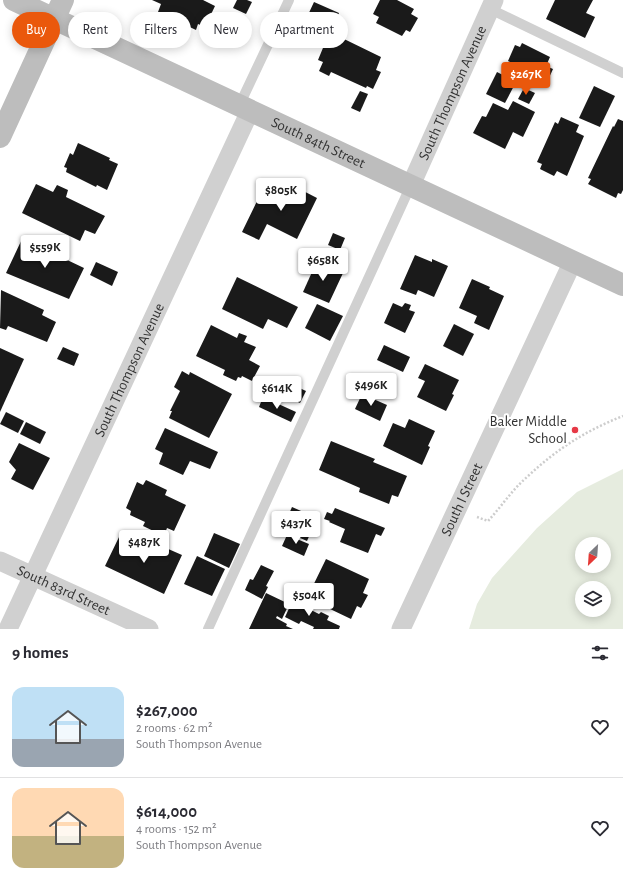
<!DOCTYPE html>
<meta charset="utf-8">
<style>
body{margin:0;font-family:"Alegreya Sans",sans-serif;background:#f7f7f7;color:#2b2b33;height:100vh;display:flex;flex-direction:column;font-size:15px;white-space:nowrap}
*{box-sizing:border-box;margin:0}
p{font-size:13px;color:#7c7c81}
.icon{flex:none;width:22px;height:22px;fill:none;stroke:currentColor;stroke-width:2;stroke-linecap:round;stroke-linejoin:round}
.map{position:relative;height:629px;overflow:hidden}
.drawer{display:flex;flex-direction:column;background:#fff;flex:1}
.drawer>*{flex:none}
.guide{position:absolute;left:12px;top:12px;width:400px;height:36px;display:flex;gap:8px}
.needle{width:26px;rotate:205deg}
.buttons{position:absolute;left:575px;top:537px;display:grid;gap:8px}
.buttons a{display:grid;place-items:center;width:36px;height:36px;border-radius:50%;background:#fff;box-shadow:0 2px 10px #0003;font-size:20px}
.price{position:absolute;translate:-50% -34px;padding:0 9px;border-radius:4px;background:#fff;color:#222;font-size:13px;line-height:26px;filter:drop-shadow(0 1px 2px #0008)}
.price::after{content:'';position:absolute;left:50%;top:24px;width:12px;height:9px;margin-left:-6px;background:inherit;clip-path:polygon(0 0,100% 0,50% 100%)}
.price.active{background:#ea580c;color:#fff}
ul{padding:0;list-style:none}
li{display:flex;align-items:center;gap:12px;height:100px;padding:0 12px}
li+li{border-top:1px solid #e1e1e2}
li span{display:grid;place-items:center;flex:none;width:112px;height:80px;border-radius:12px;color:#555}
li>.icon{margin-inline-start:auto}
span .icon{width:48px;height:48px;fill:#fffc;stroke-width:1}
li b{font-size:17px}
h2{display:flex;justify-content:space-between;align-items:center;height:48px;padding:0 12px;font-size:17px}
.chip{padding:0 14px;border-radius:18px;background:#fff;box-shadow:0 2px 10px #0003;font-size:14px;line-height:36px}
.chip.active{background:#ea580c;color:#fff}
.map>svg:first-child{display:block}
.green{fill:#e6ecdf;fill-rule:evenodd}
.building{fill:#1a1a1a}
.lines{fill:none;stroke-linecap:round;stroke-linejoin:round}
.path{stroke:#cdcdcd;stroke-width:2.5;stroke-dasharray:2 2;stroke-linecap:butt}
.lane{stroke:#d0d0d0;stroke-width:10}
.street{stroke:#d0d0d0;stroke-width:19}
.secondary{stroke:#bdbdbd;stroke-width:22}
.poi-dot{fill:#e63946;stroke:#fff;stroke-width:1.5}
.labels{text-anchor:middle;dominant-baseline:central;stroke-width:4;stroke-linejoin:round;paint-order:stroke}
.street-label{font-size:15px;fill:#333;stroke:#fff}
.poi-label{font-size:15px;fill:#333;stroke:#fff;text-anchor:end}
</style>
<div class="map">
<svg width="623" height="629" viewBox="0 0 623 629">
<rect width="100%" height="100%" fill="#fff"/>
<!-- green -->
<path class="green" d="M623,469V629H469L477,604L492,578L537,528L577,492ZM582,544H604V566H582ZM582,588H604V610H582Z"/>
<!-- building -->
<g class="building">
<path d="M152,0H203L215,6L205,27L198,24L196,30L158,12L161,4Z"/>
<path d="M237,0H247L252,2L246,14L233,8Z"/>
<path d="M380,0H397L414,9L411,14L418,18L410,32L406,30L402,36L376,23L379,17L373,14Z"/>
<path d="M555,0H593L586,13L595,17L585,38L546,19Z"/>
<path d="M314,2L339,13L326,41L331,43L332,41L339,44L342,38L381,57L376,70L381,72L373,89L367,86L366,88L331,72L329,76L319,71L323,62L318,60L325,43L300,32Z"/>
<path d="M522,43L550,57L546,66L553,69L548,80L544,78L540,86L536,84L535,87L507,74L512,63L508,61L515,45L520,47Z"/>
<path d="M497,72L516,82L505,103L486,94Z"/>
<path d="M594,86L615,96L600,127L579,118Z"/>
<path d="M524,88L535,93L529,104L518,99Z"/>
<path d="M360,91L368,94L360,112L351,108Z"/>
<path d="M513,101L535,112L523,137L513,132L505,149L473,133L482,116L486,117L493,103L508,110Z"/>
<path d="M561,117L579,125L576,132L584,136L567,176L557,171L554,176L540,169L542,164L537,162L555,122L558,124Z"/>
<path d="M618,119L623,121V190L621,194L618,193L616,198L588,184L591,179L588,178L613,126L614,127Z"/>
<path d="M78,143L110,158L109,160L118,164L107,190L97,185L96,187L66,172L67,168L64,167L70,153L73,155Z"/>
<path d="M282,180L317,198L297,239L267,224L259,240L242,232L261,193L273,198Z"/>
<path d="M36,184L53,192L57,185L68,190L66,197L105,216L95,234L85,230L80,241L22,213Z"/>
<path d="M333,233L345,238L340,250L328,245Z"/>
<path d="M23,237L63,256V258L84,268L69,299L6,273Z"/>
<path d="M415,255L432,262V259L448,266L434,297L418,290L416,295L400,289Z"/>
<path d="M317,261L343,273L329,303L303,292Z"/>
<path d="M96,262L118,272L112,286L90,275Z"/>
<path d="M237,277L298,307L287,328L268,319L263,329L222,309Z"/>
<path d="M472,279L490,287L489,289L504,296L489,330L474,323L477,316L459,308Z"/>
<path d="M1,290L44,310L42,315L56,322L47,342L8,326L6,330L0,328Z"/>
<path d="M393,303L402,307L405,303L411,305L409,310L415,312L405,333L384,323Z"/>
<path d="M317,304L343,316L330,341L305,328Z"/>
<path d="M454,324L474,334L463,356L443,346Z"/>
<path d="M211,325L237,338L239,333L247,336L244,342L256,347L249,360L260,366L252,381L242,376L241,378L238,377L236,381L223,375L225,370L196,356Z"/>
<path d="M384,345L410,357L403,372L377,360Z"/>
<path d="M63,347L79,354L74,366L57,359Z"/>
<path d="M0,348L24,359L0,412Z"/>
<path d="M425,364L459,380L452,394L454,395L446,411L417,397L425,381L418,378Z"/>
<path d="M182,371L189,375L190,372L232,394L209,438L169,418L172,411H170L180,391L174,387Z"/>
<path d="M280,379L306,391L300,403L274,391Z"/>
<path d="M362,394L387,405L380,421L355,409Z"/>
<path d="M263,397L296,412L291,422L259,407Z"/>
<path d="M6,412L24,421L18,433L0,424Z"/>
<path d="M409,419L435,431L428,446L430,447L422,465L383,446L393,423L405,428Z"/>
<path d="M26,422L46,432L40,444L20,434Z"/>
<path d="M165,428L218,452L210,469L190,461L183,475L159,464L163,453L155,449Z"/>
<path d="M331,441L375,459L373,462L407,476L398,497L392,495L389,504L359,492L360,488L319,470Z"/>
<path d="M19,443L50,458L33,490L11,479L16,470L9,462Z"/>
<path d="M146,480L167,490L165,495L186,505L174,531L167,528L164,536L143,526L145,522L130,515L131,511L126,508L137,482L143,485Z"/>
<path d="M292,507L317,518L307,541L282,530Z"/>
<path d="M335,508L385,528L381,536L376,534L368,553L340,542L345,529L329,522L330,521L324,519L327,512L332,514Z"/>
<path d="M214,533L240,544L229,568L204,556Z"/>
<path d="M120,535L163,555L166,548L182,555L164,594L105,566Z"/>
<path d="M287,535L309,544L304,556L282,546Z"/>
<path d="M197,556L225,569L212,596L184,584Z"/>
<path d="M326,559L369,579L363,593L368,595L361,608L357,606L351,619L307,598Z"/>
<path d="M261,565L274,571L266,586L268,587L262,599L245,590L250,579L253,580Z"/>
<path d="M266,593L289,604L282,619L277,616L276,618L287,624L286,626L293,629H249Z"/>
<path d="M293,600L308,606L307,608L319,614L321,612L329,616L327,620L340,626L339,629H313L314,627L301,621L299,624L285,617Z"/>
</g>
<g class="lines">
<!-- path -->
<path class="path" d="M477,517L488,521C501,507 512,490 527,477C557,449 585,431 623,416"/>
<!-- lane -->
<g class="lane">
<path d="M490,9L623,73"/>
<path d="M239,106L289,0"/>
<path d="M208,629L411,185"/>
</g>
<!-- street -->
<g class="street">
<path id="s1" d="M411,185L494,0"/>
<path id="s2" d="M0,561L149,629"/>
<path id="s3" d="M8,629L250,111"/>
<path id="s4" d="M401,629L573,261"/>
</g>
<!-- secondary -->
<g class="secondary">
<path id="s5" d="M14,0L623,285"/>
<path d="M0,137L63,0"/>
</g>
</g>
<!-- markers -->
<circle class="poi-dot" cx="575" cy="430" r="4"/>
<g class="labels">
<!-- street labels -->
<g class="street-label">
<text stroke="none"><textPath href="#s1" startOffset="101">South Thompson Avenue</textPath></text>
<text stroke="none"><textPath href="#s5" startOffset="336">South 84th Street</textPath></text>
<text stroke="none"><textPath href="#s3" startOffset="286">South Thompson Avenue</textPath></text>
<text stroke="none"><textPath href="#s4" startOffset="143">South I Street</textPath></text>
<text stroke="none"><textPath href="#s2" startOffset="70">South 83rd Street</textPath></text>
</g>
<!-- poi labels -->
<g class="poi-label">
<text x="567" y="421">Baker Middle<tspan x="567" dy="17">School</tspan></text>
</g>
</g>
</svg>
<div class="buttons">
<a><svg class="needle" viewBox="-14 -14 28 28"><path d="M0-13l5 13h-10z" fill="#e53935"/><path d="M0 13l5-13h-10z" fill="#7c7c81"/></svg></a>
<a><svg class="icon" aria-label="layers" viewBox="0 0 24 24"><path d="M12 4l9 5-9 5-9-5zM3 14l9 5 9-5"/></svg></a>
</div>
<b class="price active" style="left:526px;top:96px">$267K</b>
<b class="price" style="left:281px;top:212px">$805K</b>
<b class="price" style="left:45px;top:269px">$559K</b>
<b class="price" style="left:323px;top:282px">$658K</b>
<b class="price" style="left:371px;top:407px">$496K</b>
<b class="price" style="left:277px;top:410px">$614K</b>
<b class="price" style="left:296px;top:545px">$437K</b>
<b class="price" style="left:144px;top:564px">$487K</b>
<b class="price" style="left:309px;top:617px">$504K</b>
<div class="guide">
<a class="chip active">Buy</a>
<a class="chip">Rent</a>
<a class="chip">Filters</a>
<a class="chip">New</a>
<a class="chip">Apartment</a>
</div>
</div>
<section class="drawer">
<h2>9 homes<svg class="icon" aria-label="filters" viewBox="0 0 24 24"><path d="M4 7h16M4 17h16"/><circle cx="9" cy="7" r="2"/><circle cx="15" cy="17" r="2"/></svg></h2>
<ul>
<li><span style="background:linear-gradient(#bfe0f5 65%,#9aa5b1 0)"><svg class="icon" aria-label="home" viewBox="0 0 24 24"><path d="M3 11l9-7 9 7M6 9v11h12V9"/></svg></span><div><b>$267,000</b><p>2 rooms · 62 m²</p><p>South Thompson Avenue</p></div><svg class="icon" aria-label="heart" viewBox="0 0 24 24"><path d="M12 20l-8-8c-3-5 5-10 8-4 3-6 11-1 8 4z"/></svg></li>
<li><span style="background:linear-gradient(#ffd9b3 60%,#c2b280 0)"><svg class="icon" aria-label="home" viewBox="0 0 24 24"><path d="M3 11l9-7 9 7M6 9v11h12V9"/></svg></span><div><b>$614,000</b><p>4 rooms · 152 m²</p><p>South Thompson Avenue</p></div><svg class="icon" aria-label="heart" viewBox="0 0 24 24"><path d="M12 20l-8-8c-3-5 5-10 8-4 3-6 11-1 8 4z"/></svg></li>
</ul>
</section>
